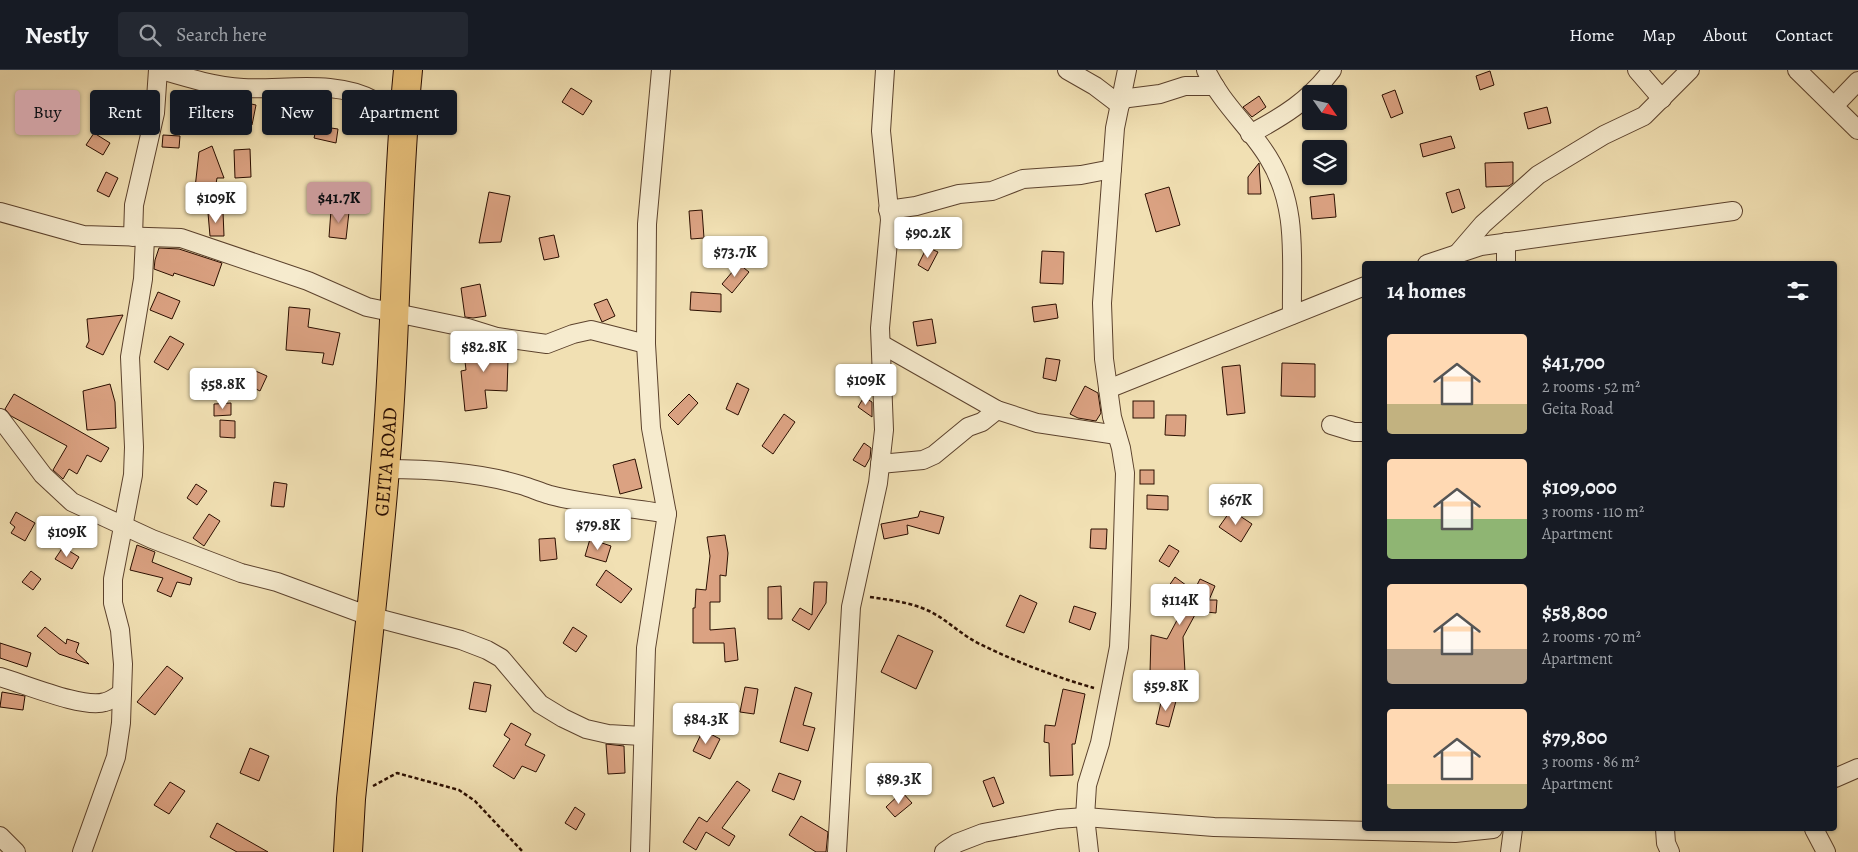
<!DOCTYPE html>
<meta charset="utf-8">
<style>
body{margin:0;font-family:Alegreya,serif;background:#242831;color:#f1f3f6;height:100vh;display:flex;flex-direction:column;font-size:19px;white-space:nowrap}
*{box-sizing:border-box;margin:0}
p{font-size:16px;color:#9ea1a6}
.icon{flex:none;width:28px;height:28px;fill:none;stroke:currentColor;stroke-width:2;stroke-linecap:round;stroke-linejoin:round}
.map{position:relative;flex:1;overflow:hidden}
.side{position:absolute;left:1362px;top:191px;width:475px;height:570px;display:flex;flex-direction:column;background:#171b24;border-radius:5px;box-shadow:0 1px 4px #0004}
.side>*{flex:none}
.banner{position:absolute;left:15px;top:20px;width:475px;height:45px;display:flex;gap:10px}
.needle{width:32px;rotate:124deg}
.tools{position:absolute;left:1302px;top:15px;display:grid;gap:10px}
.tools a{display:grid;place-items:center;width:45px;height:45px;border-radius:5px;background:#171b24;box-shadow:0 1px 4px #0004;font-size:25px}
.price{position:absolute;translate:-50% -42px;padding:0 11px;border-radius:5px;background:#fff;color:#222;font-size:16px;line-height:32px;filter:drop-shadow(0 1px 2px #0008)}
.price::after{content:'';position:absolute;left:50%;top:30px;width:15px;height:11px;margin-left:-8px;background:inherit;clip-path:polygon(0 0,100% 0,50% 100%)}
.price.selected{background:#c59692;color:#111}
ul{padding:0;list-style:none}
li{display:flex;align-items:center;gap:15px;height:125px;padding:0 25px}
li span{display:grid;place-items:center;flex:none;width:140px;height:100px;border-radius:5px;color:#555}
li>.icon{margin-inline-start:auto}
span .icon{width:60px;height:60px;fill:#fffc;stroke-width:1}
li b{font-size:21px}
h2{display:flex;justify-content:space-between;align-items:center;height:60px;padding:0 25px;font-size:21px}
.tag{padding:0 18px;border-radius:5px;background:#171b24;box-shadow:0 1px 4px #0004;font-size:18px;line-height:45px}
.tag.selected{background:#c59692;color:#111}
header{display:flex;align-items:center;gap:30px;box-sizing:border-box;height:70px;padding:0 25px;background:#171b24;border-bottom:1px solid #363941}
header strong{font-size:24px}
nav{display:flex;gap:28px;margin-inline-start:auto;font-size:18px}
.search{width:350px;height:45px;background:#242831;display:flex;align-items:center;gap:12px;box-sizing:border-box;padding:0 18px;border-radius:5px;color:#9ea1a6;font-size:19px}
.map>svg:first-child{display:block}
.building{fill:#dba282;stroke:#2b0e00}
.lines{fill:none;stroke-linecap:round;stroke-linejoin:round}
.street-casing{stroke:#5c422d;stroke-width:20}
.highway-casing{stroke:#2b0e00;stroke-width:30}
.path{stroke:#2b0e00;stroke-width:2.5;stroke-dasharray:4 2.5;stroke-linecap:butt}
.street{stroke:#f6ebce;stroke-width:18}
.highway{stroke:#e8c07a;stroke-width:28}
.labels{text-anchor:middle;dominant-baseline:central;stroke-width:4;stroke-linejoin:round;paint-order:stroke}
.street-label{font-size:20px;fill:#2b0e00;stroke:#f6ebce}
</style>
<header>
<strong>Nestly</strong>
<div class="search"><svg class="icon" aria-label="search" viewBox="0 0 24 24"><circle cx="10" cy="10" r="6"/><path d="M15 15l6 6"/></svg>Search here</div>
<nav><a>Home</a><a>Map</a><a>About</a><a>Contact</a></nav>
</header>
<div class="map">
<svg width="1858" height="782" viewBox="0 0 1858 782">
<rect width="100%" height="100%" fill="#f1e0b3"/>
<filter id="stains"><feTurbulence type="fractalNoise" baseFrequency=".004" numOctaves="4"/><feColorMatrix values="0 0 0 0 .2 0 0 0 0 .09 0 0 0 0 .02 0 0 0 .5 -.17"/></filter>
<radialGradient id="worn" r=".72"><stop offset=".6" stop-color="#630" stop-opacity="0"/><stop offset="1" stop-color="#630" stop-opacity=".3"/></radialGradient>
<!-- building -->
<g class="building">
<path d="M1490,1L1494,15L1480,20L1476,6Z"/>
<path d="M571,18L592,31L583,45L562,32Z"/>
<path d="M1395,20L1403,43L1391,48L1382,25Z"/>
<path d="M1259,26L1266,37L1252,47L1243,37Z"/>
<path d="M242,32L256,35L252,55L238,52Z"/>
<path d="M1547,37L1551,53L1528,59L1524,43Z"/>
<path d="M317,56L338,59L336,73L314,68Z"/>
<path d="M94,63L110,73L103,85L86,75Z"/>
<path d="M163,65L180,66L179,78L162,77Z"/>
<path d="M1451,66L1455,78L1423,87L1420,74Z"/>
<path d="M212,76L224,108H217L215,120L195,118L199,82Z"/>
<path d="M250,79L251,107L235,108L234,80Z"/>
<path d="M1513,92V113L1509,116L1486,117L1485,93Z"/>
<path d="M1259,93L1261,124H1248V107Z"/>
<path d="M106,102L118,108L109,127L97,121Z"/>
<path d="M1169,117L1180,155L1156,162L1145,124Z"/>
<path d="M1459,119L1465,138L1452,143L1446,123Z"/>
<path d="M489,122L510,126L501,172L479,173Z"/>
<path d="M1334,124L1336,147L1312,149L1310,127Z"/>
<path d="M331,140L349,142L346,169L329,167Z"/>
<path d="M702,140L704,168L691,169L689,141Z"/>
<path d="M223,142L224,166H210L208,143Z"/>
<path d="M554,165L559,187L544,190L539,168Z"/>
<path d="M927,177L938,182L928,201L918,195Z"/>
<path d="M159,178L179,179L222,193L214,216L174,203L173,206L154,199L155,190Z"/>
<path d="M1042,181L1064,182L1063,214L1040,213Z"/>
<path d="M739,194L749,202L732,223L722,214Z"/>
<path d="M480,214L486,246L473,248L465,247L461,218Z"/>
<path d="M158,222L180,231L172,249L150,240Z"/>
<path d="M691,222L721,224V242L690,240Z"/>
<path d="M607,229L615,246L602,252L594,234Z"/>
<path d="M1056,234L1058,248L1034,252L1032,237Z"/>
<path d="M289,237L310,239L308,257L340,263L333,295L322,293L324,283L286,280Z"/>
<path d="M123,245L103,285L86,277L89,271L87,249Z"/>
<path d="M932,249L936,273L917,276L913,252Z"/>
<path d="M170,266L184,274L168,300L154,292Z"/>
<path d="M476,272L483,275L511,280L512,290H508L507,321L485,320L487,338L465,341L461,301L466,300L463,274Z"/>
<path d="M1046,288L1060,290L1056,311L1043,308Z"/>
<path d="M1282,293L1315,294V327L1281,326Z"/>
<path d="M1240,295L1245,343L1227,345L1222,297Z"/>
<path d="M251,299L267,306L260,321L246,314Z"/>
<path d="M737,313L749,319L738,345L726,339Z"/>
<path d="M110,314L115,332L116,358L87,360L83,321Z"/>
<path d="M1085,316L1098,323L1101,343L1096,351L1078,348L1070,344Z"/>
<path d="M14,324L109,378L101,392L87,385L77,404L69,399L63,409L53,400L67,376L11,346L5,339Z"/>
<path d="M689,324L698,333L678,355L668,345Z"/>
<path d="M864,327L872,332V347L858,337Z"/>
<rect x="1133" y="331" width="21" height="17"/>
<path d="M231,333V345L214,346V334Z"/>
<path d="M784,344L795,352L773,384L762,376Z"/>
<path d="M1166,345H1186L1185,366L1165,365Z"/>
<path d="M220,350L235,351V368L220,367Z"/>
<path d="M864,373L871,378L870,388L865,397L853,390Z"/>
<path d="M635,389L642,418L620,424L613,395Z"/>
<rect x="1140" y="400" width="14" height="14"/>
<path d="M274,412L287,414L284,437L271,436Z"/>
<path d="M196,414L207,421L197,435L187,428Z"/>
<path d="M1147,425L1168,426V440L1147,439Z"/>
<path d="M1231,440L1252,454L1241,472L1219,457Z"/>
<path d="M920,441L944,447L939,464L907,455L908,464L884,469L881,454L918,447Z"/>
<path d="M16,442L35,453L25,471L11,463L15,457L10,453Z"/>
<path d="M209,444L220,451L204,476L193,468Z"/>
<path d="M1091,459H1107L1106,479L1090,478Z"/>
<path d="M725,465L728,483L726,506L720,505V532H710V560L735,558L738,590L725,592L724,573H693V538H695L696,519L706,520L710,486L707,467Z"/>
<path d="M555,468L557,489L540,491L539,469Z"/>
<path d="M590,469L611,476L606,492L585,486Z"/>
<path d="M137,475L155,482L152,492L192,508L190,515L177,512L171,527L157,521L163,508L130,500Z"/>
<path d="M1169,475L1179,481L1169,497L1159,491Z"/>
<path d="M63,477L79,487L72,499L55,489Z"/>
<path d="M606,500L632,519L621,533L596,515Z"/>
<path d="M31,501L41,509L33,520L22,512Z"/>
<path d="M1175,507L1194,521L1200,509L1215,516L1209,530H1217L1216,543L1197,541L1183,567L1185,602L1150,603L1151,565L1167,569L1184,537L1164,523Z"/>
<path d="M814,512H827L826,533L809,560L792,550L800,538L812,545Z"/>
<path d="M781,516L782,549H768V517Z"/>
<path d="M1020,525L1037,533L1024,563L1006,556Z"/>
<path d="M1074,536L1096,543L1090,560L1069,552Z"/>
<path d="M45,557L66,574L67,569L79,573L76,582L89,594L59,584L37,566Z"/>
<path d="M573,557L587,566L576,582L563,573Z"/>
<path d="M898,565L933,581L916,619L881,602Z"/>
<path d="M0,573L31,583L27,597L0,588Z"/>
<path d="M167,596L183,608L155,645L137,632Z"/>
<path d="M474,612L491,615L486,642L469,639Z"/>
<path d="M745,617L758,619L754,644L740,642Z"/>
<path d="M795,617L812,623L803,655L815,658L808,681L780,672Z"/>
<path d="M1063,619L1085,624L1075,674H1072L1073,705L1050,706L1049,673L1044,672L1045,655L1055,656Z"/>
<path d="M2,622L25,626L23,640L0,637Z"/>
<path d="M1162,628L1176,631L1169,657L1156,654Z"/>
<path d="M511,653L531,664L525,675L545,685L536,702L522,696L514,709L493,696L510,669L504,665Z"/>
<path d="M703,660L720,669L710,689L693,681Z"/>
<path d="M606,674L624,676L625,703L608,704Z"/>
<path d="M250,678L269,686L259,711L240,703Z"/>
<path d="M779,703L801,711L794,730L772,721Z"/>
<path d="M994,707L1004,733L993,737L983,711Z"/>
<path d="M737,711L750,720L722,758L735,766L729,776L706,762L696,780L683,772L699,747L707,752Z"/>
<path d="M170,712L185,721L169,744L154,735Z"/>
<path d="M902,722L912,733L895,747L886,737Z"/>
<path d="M575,737L585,744L576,760L565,753Z"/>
<path d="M801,746L828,762L826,782H816L789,765Z"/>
<path d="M217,753L268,782H237L210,767Z"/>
</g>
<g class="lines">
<!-- street casing -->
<g class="street-casing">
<g id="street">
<path d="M161,0C188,8 214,16 243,18C285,20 337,9 375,31C385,37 395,48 402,57"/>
<path d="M1067,0L1095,16L1120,35"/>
<path d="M1206,0C1221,33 1249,56 1268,87C1299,137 1291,189 1292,245"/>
<path d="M1637,0L1662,29"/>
<path d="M1797,0L1858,60"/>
<path d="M1121,29L1160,24L1185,16H1215"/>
<path d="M1834,36L1858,11"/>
<path d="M1250,64C1282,47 1310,30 1332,0"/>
<path d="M888,140L916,136L959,124L992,121L1023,109L1081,105L1112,99"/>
<path d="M0,142L83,165L181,168L308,211L367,237L468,258L497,267L547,274L573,264L591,260L646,274"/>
<path d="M133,167L134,135L155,43L158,0"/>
<path d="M1506,172V194"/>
<path d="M1458,183L1483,154L1538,105L1604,65L1644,46L1690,0"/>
<path d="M1427,194L1481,176L1733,141"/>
<path d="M881,274L997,340L1037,353L1117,365"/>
<path d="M1108,319L1365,216"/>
<path d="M0,348L43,405L72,432L152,469L241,503L277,512L369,546L461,570L487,580L501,588L540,634L563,648L586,659L608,664L642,666"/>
<path d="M1331,355L1354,362H1365"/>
<path d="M880,394L923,390L934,385L968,357L982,352L997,340"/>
<path d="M385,399C430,399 478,402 521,415C531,418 540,422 550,425C588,435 628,437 667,444"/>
<path d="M0,607C25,614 83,639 105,632C111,631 117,626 122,623"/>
<path d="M1835,708L1858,698"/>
<path d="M1665,759L1666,773L1670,782"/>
<path d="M1814,759L1826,782"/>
<path d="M0,766L16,782"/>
<path d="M82,782L116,687L121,653L123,594L120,560L113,533V509L133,405L134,377L130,287L143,209L145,168"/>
<path d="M640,782L646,578L667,444L651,358L646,274L647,154L661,0"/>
<path d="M837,782L851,537L878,413L884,360L880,258L890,150L881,61L885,0"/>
<path d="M944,782L957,773L983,763L1058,749L1085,747L1214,757L1455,763L1493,759"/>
<path d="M1089,782L1085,747L1087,715L1100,673L1119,577L1121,535L1125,403L1121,378L1112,347L1104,289L1102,233L1115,58L1127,0"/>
<path d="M1510,782L1513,759"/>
</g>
</g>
<!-- highway casing -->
<g class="highway-casing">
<g id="highway">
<path id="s1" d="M348,782L351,729C362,619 376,509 385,399C397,266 395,132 408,0"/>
</g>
</g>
<!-- path -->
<g class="path">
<path d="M870,527C890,530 910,532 929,541C948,550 963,567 984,576C1019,593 1056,607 1094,618"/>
<path d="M373,716L397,703L459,720L475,731L523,782"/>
</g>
<!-- street -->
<use href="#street" class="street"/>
<!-- highway -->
<use href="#highway" class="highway"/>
</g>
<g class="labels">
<!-- street labels -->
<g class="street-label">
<text stroke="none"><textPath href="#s1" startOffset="392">GEITA ROAD</textPath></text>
</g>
</g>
<rect width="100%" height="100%" filter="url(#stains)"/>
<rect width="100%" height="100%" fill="url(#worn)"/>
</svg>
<div class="tools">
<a><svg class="needle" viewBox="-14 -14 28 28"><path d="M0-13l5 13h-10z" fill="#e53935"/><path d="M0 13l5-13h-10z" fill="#9ea1a6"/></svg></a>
<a><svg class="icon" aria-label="layers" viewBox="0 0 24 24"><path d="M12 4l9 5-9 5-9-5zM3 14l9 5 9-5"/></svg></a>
</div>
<b class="price" style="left:216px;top:154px">$109K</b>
<b class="price selected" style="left:339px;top:154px">$41.7K</b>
<b class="price" style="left:928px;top:189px">$90.2K</b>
<b class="price" style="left:735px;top:208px">$73.7K</b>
<b class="price" style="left:484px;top:303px">$82.8K</b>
<b class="price" style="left:866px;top:336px">$109K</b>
<b class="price" style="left:223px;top:340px">$58.8K</b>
<b class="price" style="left:1236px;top:456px">$67K</b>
<b class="price" style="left:598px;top:481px">$79.8K</b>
<b class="price" style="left:67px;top:488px">$109K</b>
<b class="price" style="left:1180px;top:556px">$114K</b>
<b class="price" style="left:1166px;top:642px">$59.8K</b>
<b class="price" style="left:706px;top:675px">$84.3K</b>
<b class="price" style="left:899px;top:735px">$89.3K</b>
<div class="banner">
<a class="tag selected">Buy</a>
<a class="tag">Rent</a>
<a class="tag">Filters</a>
<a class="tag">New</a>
<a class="tag">Apartment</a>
</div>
<section class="side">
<h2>14 homes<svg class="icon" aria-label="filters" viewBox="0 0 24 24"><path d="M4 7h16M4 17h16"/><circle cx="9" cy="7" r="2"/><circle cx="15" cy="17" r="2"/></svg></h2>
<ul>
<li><span style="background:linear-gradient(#ffd9b3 70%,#c2b280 0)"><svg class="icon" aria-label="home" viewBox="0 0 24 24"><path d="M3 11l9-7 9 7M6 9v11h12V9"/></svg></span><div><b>$41,700</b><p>2 rooms · 52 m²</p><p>Geita Road</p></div></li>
<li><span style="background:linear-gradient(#ffd9b3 60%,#8fb573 0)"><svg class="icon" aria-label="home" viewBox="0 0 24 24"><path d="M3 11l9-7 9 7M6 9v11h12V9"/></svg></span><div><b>$109,000</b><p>3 rooms · 110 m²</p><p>Apartment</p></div></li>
<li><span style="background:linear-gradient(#ffd9b3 65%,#b9a48a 0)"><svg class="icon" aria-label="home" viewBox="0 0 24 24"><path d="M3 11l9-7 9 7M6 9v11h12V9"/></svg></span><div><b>$58,800</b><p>2 rooms · 70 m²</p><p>Apartment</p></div></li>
<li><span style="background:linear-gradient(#ffd9b3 75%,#c2b280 0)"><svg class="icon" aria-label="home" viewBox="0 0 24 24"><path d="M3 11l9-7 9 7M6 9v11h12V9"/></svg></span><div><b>$79,800</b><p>3 rooms · 86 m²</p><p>Apartment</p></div></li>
</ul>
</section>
</div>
